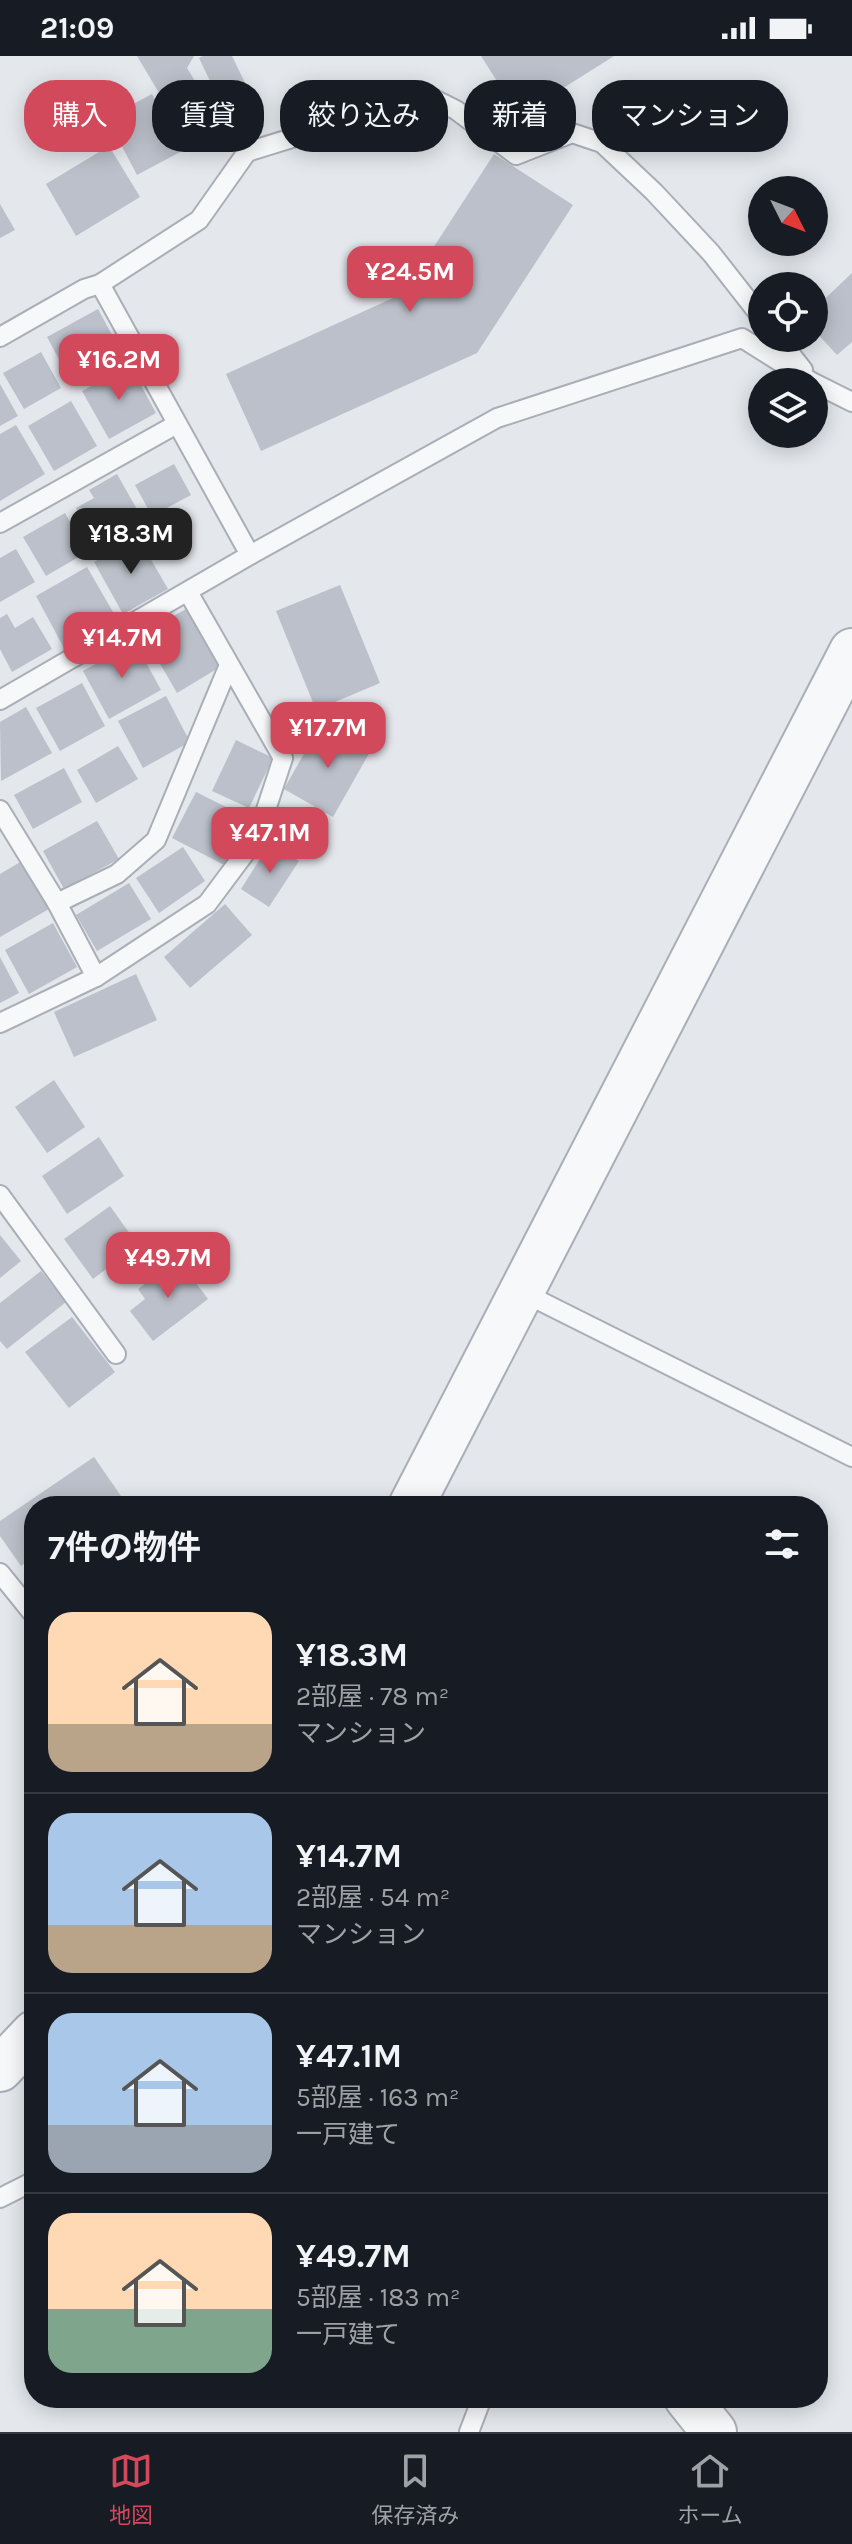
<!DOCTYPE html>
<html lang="ja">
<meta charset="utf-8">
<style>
body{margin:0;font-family:Karla,"Noto Sans JP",sans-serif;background:#20242c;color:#f1f3f6;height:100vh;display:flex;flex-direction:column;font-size:30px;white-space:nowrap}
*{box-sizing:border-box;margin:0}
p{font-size:26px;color:#9ea1a6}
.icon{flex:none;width:44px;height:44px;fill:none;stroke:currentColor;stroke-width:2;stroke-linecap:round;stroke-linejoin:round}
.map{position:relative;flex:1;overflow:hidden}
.side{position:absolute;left:24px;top:1440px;width:804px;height:912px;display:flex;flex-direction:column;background:#171b24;border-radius:32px;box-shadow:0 4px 20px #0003}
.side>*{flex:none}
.top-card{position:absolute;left:24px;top:24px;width:804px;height:72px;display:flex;gap:16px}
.needle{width:52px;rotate:132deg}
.controls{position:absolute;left:748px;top:120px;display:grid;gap:16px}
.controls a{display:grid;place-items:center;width:80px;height:80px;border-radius:50%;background:#171b24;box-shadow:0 4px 20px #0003;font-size:40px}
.price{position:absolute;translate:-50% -68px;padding:0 18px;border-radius:16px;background:#d1495b;color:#fff;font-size:26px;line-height:52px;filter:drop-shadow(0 2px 4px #0008)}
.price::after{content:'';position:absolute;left:50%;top:48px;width:24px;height:18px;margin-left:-12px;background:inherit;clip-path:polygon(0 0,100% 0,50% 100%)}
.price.on{background:#222;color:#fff}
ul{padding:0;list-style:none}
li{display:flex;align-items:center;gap:24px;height:200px;padding:0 24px}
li+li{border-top:2px solid #363941}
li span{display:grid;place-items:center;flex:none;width:224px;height:160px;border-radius:24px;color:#555}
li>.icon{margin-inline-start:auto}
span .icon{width:96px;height:96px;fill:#fffc;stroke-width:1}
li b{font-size:34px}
h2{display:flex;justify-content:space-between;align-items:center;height:96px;padding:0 24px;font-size:34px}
.tag{padding:0 28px;border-radius:32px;background:#171b24;box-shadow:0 4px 20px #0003;font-size:28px;line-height:72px}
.tag.on{background:#d1495b;color:#fff}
.status{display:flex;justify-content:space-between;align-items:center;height:56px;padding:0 40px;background:#171b24;direction:ltr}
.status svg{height:22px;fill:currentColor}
.dock{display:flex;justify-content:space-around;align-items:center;height:112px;border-top:2px solid #363941;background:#171b24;font-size:22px;color:#9ea1a6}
.dock a{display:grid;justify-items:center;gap:4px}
.dock .on{color:#d1495b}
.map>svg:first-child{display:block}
.building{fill:#bbc0ca}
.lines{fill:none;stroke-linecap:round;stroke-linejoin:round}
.service-casing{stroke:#a9aeb7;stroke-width:22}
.tertiary-casing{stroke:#a9aeb7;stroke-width:48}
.service{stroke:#f7f8fa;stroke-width:18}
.tertiary{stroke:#f7f8fa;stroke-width:44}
</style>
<div class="status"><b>21:09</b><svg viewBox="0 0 49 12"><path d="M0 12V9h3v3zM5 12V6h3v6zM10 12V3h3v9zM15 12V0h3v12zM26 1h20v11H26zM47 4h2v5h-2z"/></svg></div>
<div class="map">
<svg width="852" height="2376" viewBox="0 0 852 2376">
<rect width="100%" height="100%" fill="#e4e7ec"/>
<!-- building -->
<g class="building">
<path d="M137,0H194L187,12L212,53L180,72Z"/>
<path d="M203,0H232L263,64L235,77L199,2Z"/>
<path d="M481,0H614L519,60Z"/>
<path d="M152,38L182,95L137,119L107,62Z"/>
<path d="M109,90L140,141L76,180L46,128Z"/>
<path d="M494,98L573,149L477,297L261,395L226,318L404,237Z"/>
<path d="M0,148L15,174L0,182Z"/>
<path d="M852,217V286L837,299L814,274V253Z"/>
<path d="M98,253L119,292L68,320L47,281Z"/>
<path d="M41,296L61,332L24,353L3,317Z"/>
<path d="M130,309L156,357L109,383L82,335Z"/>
<path d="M0,328L18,360L0,370Z"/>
<path d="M71,345L97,390L54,415L28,370Z"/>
<path d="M16,369L45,418L0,445V378Z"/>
<path d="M174,408L191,439L152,460L135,429Z"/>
<path d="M117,418L143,464L97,490L76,452L94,442L89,434Z"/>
<path d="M65,457L87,496L46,520L23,481Z"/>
<path d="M138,481L168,533L123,558L94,506Z"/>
<path d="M16,493L35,526L0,546V502Z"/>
<path d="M87,511L117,563L64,592L36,540Z"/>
<path d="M340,529L380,627L316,654L276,555Z"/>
<path d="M186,553L220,611L177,637L143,578Z"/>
<path d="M7,558L15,572L33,561L52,593L12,616L0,593V562Z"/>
<path d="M135,586L161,634L109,663L83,615Z"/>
<path d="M82,627L105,670L60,695L36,652Z"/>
<path d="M166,640L190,686L143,712L118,665Z"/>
<path d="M26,651L52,697L1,725L0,666Z"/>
<path d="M322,666L371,694L333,761L284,733Z"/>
<path d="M236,684L273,702L249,752L212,735Z"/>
<path d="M118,690L138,723L96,747L77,714Z"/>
<path d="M64,712L82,746L33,773L14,739Z"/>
<path d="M196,736L250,763L226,810L172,782Z"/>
<path d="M295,760L318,780L302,800L278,779Z"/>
<path d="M97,765L119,803L64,833L43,795Z"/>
<path d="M270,787L299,805L269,851L241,833Z"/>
<path d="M183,791L205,825L159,857L136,822Z"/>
<path d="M22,805L49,853L0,881V818Z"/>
<path d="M129,827L151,863L97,895L76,859Z"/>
<path d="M225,848L252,879L190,932L164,901Z"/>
<path d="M53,867L77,911L29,938L5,894Z"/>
<path d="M0,901L19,937L0,947Z"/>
<path d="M136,918L157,964L74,1001L54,956Z"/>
<path d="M54,1024L85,1071L47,1097L15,1051Z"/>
<path d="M99,1081L124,1120L67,1158L42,1120Z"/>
<path d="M110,1150L138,1189L93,1223L64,1183Z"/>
<path d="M0,1179L21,1205L0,1222Z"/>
<path d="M178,1203L208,1243L153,1285L130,1255L145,1243L138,1233Z"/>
<path d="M41,1215L66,1246L7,1293L0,1285V1247Z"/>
<path d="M72,1261L115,1316L69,1352L25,1296Z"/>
<path d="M94,1401L121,1440L107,1450H34V1500L21,1510L0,1480V1465Z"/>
</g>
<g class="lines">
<!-- service casing -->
<g class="service-casing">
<g id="service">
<path d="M100,228L250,499"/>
<path d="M0,281L84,233L100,228L199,164L247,96L428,40L456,54L516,99L572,77L602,87L654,136L711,197L762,262"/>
<path d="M778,282L803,314"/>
<path d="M814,327L852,346"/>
<path d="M0,467L177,368"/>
<path d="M0,644L250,499L497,362L742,282L812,326"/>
<path d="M0,754L57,847L96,921"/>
<path d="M57,847L117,818L156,784L229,609"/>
<path d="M0,967L96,921L207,848L257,781L283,702L188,536"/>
<path d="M0,1139L116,1298"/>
<path d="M520,1235L852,1401"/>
<path d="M0,1517L34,1559"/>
<path d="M0,2142L34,2125"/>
<path d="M469,2376L482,2342"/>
</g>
</g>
<!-- tertiary casing -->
<g class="tertiary-casing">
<g id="tertiary">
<path d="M411,1450L852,595"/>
<path d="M0,2013L34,1977"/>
<path d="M687,2342L714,2376"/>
</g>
</g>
<!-- service -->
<use href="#service" class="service"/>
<!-- tertiary -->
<use href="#tertiary" class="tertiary"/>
</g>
</svg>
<div class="controls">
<a><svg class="needle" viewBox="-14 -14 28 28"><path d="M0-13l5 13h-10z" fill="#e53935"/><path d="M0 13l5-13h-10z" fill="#9ea1a6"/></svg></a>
<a><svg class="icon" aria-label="locate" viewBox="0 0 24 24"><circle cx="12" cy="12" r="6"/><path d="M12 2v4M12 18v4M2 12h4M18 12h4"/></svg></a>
<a><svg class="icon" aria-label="layers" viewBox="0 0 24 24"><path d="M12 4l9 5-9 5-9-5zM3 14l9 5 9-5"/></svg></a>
</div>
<b class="price" style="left:410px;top:258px">¥24.5M</b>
<b class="price" style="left:119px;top:346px">¥16.2M</b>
<b class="price on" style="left:131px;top:520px">¥18.3M</b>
<b class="price" style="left:122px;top:624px">¥14.7M</b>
<b class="price" style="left:328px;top:714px">¥17.7M</b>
<b class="price" style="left:270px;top:819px">¥47.1M</b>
<b class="price" style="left:168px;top:1244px">¥49.7M</b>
<div class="top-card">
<a class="tag on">購入</a>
<a class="tag">賃貸</a>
<a class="tag">絞り込み</a>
<a class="tag">新着</a>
<a class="tag">マンション</a>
</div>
<section class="side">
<h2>7件の物件<svg class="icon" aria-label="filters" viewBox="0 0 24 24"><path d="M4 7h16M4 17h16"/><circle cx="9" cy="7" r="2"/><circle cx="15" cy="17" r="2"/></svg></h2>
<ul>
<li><span style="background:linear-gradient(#ffd9b3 70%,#b9a48a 0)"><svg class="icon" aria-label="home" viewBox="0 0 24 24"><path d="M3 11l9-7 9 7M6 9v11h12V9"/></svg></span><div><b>¥18.3M</b><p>2部屋 · 78 m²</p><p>マンション</p></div></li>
<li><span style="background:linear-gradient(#a9c7e8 70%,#b9a48a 0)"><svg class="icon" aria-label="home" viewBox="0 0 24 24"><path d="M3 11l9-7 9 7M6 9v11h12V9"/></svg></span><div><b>¥14.7M</b><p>2部屋 · 54 m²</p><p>マンション</p></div></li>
<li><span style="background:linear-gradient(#a9c7e8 70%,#9aa5b1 0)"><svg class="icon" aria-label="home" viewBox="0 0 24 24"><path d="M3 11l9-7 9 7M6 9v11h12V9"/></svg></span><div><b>¥47.1M</b><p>5部屋 · 163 m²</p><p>一戸建て</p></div></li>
<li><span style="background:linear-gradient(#ffd9b3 60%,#7fa58c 0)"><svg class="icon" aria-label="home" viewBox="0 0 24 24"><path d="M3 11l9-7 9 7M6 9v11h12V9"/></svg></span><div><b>¥49.7M</b><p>5部屋 · 183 m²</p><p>一戸建て</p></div></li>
</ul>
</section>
</div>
<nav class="dock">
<a class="on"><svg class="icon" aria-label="map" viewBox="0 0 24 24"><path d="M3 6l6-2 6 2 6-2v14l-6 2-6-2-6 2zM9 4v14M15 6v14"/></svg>地図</a>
<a><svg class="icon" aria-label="saved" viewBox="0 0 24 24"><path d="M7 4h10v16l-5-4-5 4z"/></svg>保存済み</a>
<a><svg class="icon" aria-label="home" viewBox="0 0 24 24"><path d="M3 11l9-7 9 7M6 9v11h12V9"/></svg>ホーム</a>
</nav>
